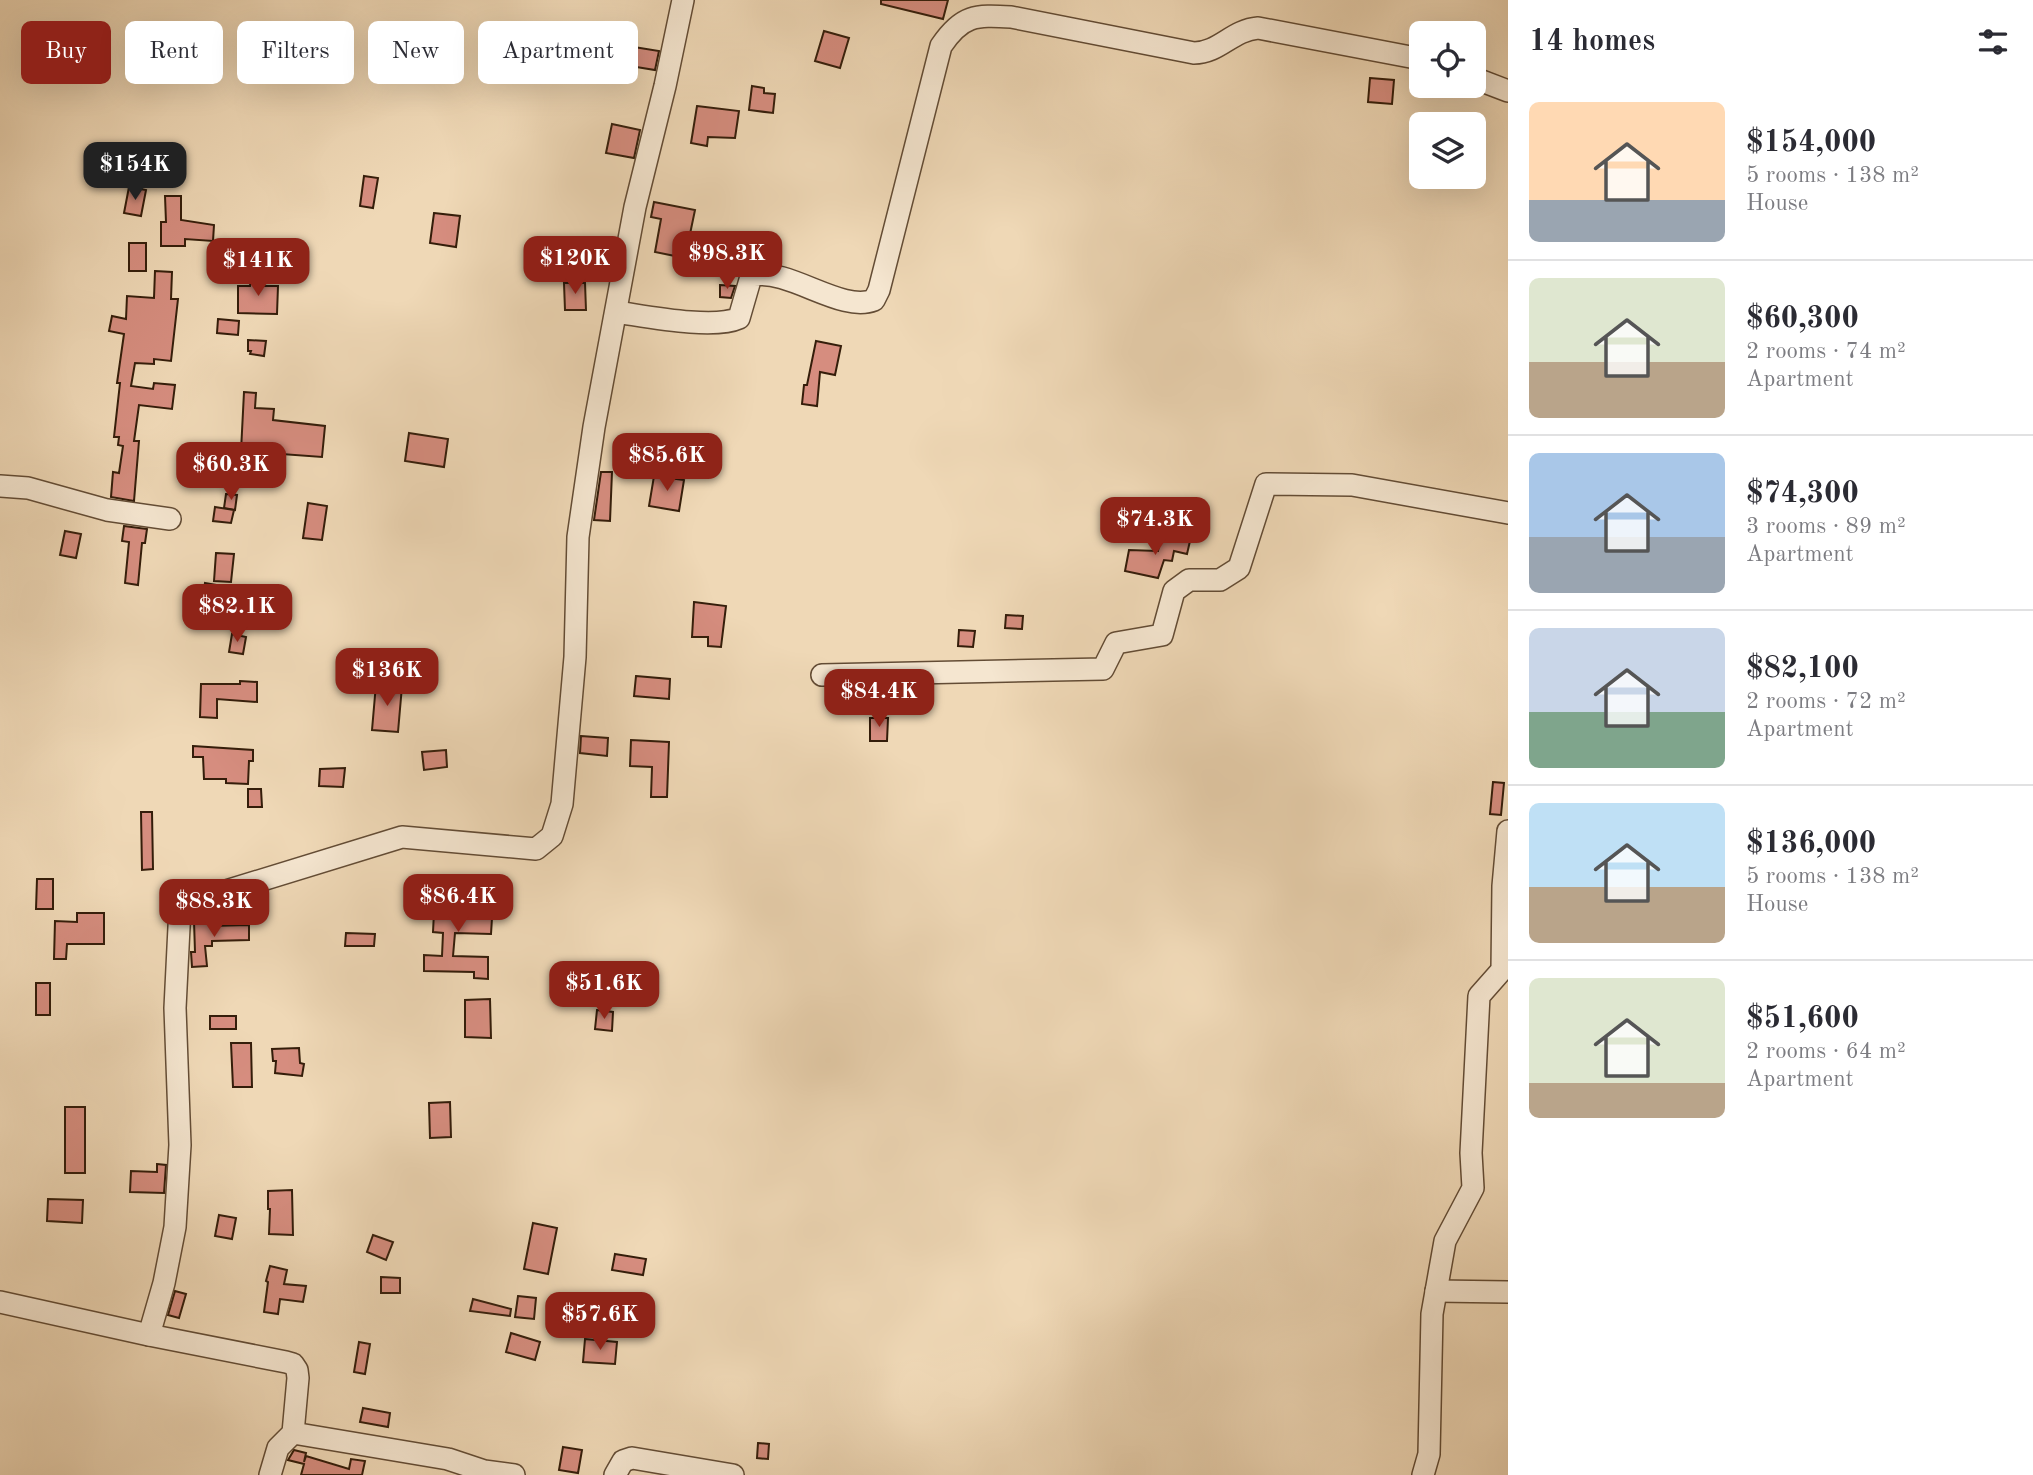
<!DOCTYPE html>
<meta charset="utf-8">
<style>
body{margin:0;font-family:"Old Standard TT",serif;background:#f7f7f7;color:#2b2b33;height:100vh;display:flex;flex-direction:column;font-size:26px;white-space:nowrap}
*{box-sizing:border-box;margin:0}
p{font-size:23px;color:#7c7c81}
.icon{flex:none;width:38px;height:38px;fill:none;stroke:currentColor;stroke-width:2;stroke-linecap:round;stroke-linejoin:round}
.map{position:relative;flex:1;overflow:hidden}
.side{display:flex;flex-direction:column;background:#fff;width:525px}
.side>*{flex:none}
.top-card{position:absolute;left:21px;top:21px;width:665px;height:63px;display:flex;gap:14px}
.buttons{position:absolute;left:1409px;top:21px;display:grid;gap:14px}
.buttons a{display:grid;place-items:center;width:77px;height:77px;border-radius:10px;background:#fff;box-shadow:0 7px 28px #0002;font-size:35px}
.price{position:absolute;translate:-50% -60px;padding:0 16px;border-radius:14px;background:#8f2418;color:#fff;font-size:23px;line-height:46px;filter:drop-shadow(0 2px 4px #0008)}
.price::after{content:'';position:absolute;left:50%;top:42px;width:21px;height:16px;margin-left:-10px;background:inherit;clip-path:polygon(0 0,100% 0,50% 100%)}
.price.current{background:#222;color:#fff}
ul{padding:0;list-style:none}
li{display:flex;align-items:center;gap:21px;height:175px;padding:0 21px}
li+li{border-top:2px solid #e1e1e2}
li span{display:grid;place-items:center;flex:none;width:196px;height:140px;border-radius:10px;color:#555}
li>.icon{margin-inline-start:auto}
span .icon{width:84px;height:84px;fill:#fffc;stroke-width:1}
li b{font-size:30px}
h2{display:flex;justify-content:space-between;align-items:center;height:84px;padding:0 21px;font-size:30px}
.tag{padding:0 24px;border-radius:10px;background:#fff;box-shadow:0 7px 28px #0002;font-size:24px;line-height:63px}
.tag.current{background:#8f2418;color:#fff}
main{display:flex;flex:1;min-height:0}
.map>svg:first-child{display:block}
.building{fill:#d68d7f;stroke:#341d0a;stroke-width:2}
.lines{fill:none;stroke-linecap:round;stroke-linejoin:round}
.minor-casing{stroke:#634c35;stroke-width:24}
.minor{stroke:#f5e6d0;stroke-width:21}
</style>
<main>
<div class="map">
<svg width="1508" height="1475" viewBox="0 0 1508 1475">
<rect width="100%" height="100%" fill="#efd8b6"/>
<filter id="stains"><feTurbulence type="fractalNoise" baseFrequency=".00286" numOctaves="4"/><feColorMatrix values="0 0 0 0 .2 0 0 0 0 .09 0 0 0 0 .02 0 0 0 .5 -.17"/></filter>
<radialGradient id="worn" r=".72"><stop offset=".6" stop-color="#630" stop-opacity="0"/><stop offset="1" stop-color="#630" stop-opacity=".3"/></radialGradient>
<!-- building -->
<g class="building">
<path d="M881,0H948L943,19L881,4Z"/>
<path d="M824,31L849,38L840,68L815,61Z"/>
<path d="M634,47L659,51L655,70L630,66Z"/>
<path d="M345,52L346,65L323,66L322,53Z"/>
<path d="M1370,78L1394,80L1392,104L1368,102Z"/>
<path d="M752,86L764,88V93L775,94L773,113L749,110Z"/>
<path d="M697,106L739,111L735,138L708,137L707,146L691,143Z"/>
<path d="M612,124L640,130L634,158L606,153Z"/>
<path d="M364,176L378,178L373,208L360,206Z"/>
<path d="M129,187L146,190L141,216L124,213Z"/>
<path d="M165,196H181V220L214,225L213,241L185,239V246H161V222H166Z"/>
<path d="M654,202L695,210L685,258L655,252L661,219L651,217Z"/>
<path d="M434,213L460,216L456,247L430,243Z"/>
<rect x="129" y="243" width="17" height="28"/>
<path d="M155,271L172,272L171,299H178L171,361L154,359V364L135,363L131,386L153,389L154,383L175,385L172,409L139,405L134,441H139L134,501L111,497L113,472L119,473L123,446L118,445L119,437H114L120,383H117L124,334L109,331L112,316L126,319L127,296L154,298Z"/>
<path d="M251,275L264,276V286H278L277,314L238,313V286H250Z"/>
<path d="M564,283H585L586,310H565Z"/>
<path d="M720,285L735,286L731,298L720,297Z"/>
<path d="M218,319L239,321L238,335L217,333Z"/>
<path d="M248,340L266,341L264,356L250,354L251,351H248Z"/>
<path d="M816,341L841,346L835,375L820,372L817,406L802,404L804,385H807Z"/>
<path d="M244,392L256,393L255,408L274,409L273,420L325,426L322,457L241,451Z"/>
<path d="M409,433L448,439L444,467L405,461Z"/>
<path d="M601,472H612L610,521L594,520Z"/>
<path d="M654,476L684,480L679,511L649,506Z"/>
<path d="M226,494L237,495L235,510L224,508Z"/>
<path d="M308,503L327,506L322,540L303,538Z"/>
<path d="M215,507L234,510L231,523L213,521Z"/>
<path d="M124,526L147,529L145,543H142L138,585L125,583L129,542L122,541Z"/>
<path d="M65,531L81,534L76,558L60,555Z"/>
<path d="M1161,535L1190,541L1187,554L1174,551L1172,561L1164,560L1158,578L1125,571L1129,550L1158,551Z"/>
<path d="M216,553L234,554L231,582L214,581Z"/>
<path d="M205,583L217,585L215,604L202,602Z"/>
<path d="M694,602L726,606L721,647L708,646V637H692Z"/>
<path d="M1006,615L1023,616L1022,629L1005,628Z"/>
<path d="M959,630L975,631L973,647L958,646Z"/>
<path d="M232,634L246,637L243,654L229,652Z"/>
<path d="M636,676L670,679L669,699L634,696Z"/>
<path d="M240,681L257,682V702L217,699V718L200,717L201,684H240Z"/>
<path d="M376,684L402,686L398,732L372,730Z"/>
<path d="M870,718H888L887,741H870Z"/>
<path d="M581,736L608,738L607,756L580,753Z"/>
<path d="M631,740L669,742L667,797H651L652,767L630,766Z"/>
<path d="M193,746L253,750V761H249L248,784L226,783V779H204L203,757H193Z"/>
<path d="M446,750L447,767L424,770L422,752Z"/>
<path d="M345,768L343,787L319,786L320,769Z"/>
<path d="M1493,782L1504,783L1501,815L1490,814Z"/>
<path d="M248,789H261L262,807H248Z"/>
<path d="M141,812H152L153,869L142,870Z"/>
<path d="M37,879H53V909H36Z"/>
<path d="M444,885L467,886L466,900L473,901L472,917L492,918L491,934L455,933L453,956L488,957V979L474,978V972L424,971V955L442,956L443,933L433,932L434,912L443,913Z"/>
<path d="M77,913H104V944H67L66,959H54L55,921L77,922Z"/>
<path d="M194,921H203V924H211V926L249,925V940L212,941V946H205L207,966L192,967L191,952H195Z"/>
<path d="M346,933L375,934L374,946H345Z"/>
<rect x="36" y="983" width="14" height="32"/>
<path d="M490,999L491,1038L465,1037V1000Z"/>
<path d="M597,1010L613,1012L612,1031L595,1029Z"/>
<rect x="210" y="1016" width="26" height="13"/>
<path d="M231,1043H251L252,1087H233Z"/>
<path d="M299,1048L300,1063L304,1064L302,1076L275,1073L276,1061H273L272,1049Z"/>
<path d="M450,1102L451,1137L430,1138L429,1103Z"/>
<rect x="65" y="1107" width="20" height="66"/>
<path d="M157,1164L166,1165L164,1193L130,1192L131,1171L157,1172Z"/>
<path d="M292,1190L293,1235L269,1234L270,1209H268V1191Z"/>
<path d="M48,1199L83,1200L82,1223L47,1221Z"/>
<path d="M219,1215L236,1218L232,1239L215,1236Z"/>
<path d="M533,1223L557,1228L548,1274L524,1269Z"/>
<path d="M373,1235L393,1242L386,1260L367,1252Z"/>
<path d="M615,1254L646,1259L643,1275L612,1270Z"/>
<path d="M270,1266L287,1270L284,1284L306,1286L303,1302L280,1299L278,1314L264,1312L268,1282L266,1281Z"/>
<path d="M381,1277L400,1278V1293H381Z"/>
<path d="M175,1291L186,1294L179,1318L168,1315Z"/>
<path d="M518,1296L536,1298L534,1319L515,1317Z"/>
<path d="M473,1299L511,1309L510,1316L470,1311Z"/>
<path d="M511,1333L540,1342L535,1360L506,1352Z"/>
<path d="M585,1339L617,1342L615,1364L583,1362Z"/>
<path d="M359,1342L370,1344L365,1374L354,1372Z"/>
<path d="M363,1408L390,1413L388,1427L360,1422Z"/>
<path d="M758,1443L769,1444L768,1459L757,1458Z"/>
<path d="M563,1447L582,1450L578,1473L559,1470Z"/>
<path d="M294,1450L306,1453L304,1462L306,1456L349,1469L351,1459L365,1461L362,1475H301L304,1464L288,1460Z"/>
</g>
<g class="lines">
<!-- minor casing -->
<g class="minor-casing">
<g id="minor">
<path d="M1474,78L1508,91"/>
<path d="M616,312C645,316 713,330 739,318L750,280L753,275C791,269 841,313 874,300L879,290L941,46C962,15 975,15 1011,17L1194,53C1219,53 1232,30 1258,28L1421,59"/>
<path d="M0,486L28,488L107,510L170,519"/>
<path d="M822,675L1103,669L1116,643L1162,635L1174,591L1189,580H1220L1239,568L1266,484L1352,485L1508,513"/>
<path d="M1436,1291L1508,1292"/>
<path d="M0,1302L149,1335L286,1362L293,1364L297,1370L298,1378L293,1433L278,1448L270,1475"/>
<path d="M149,1335L164,1283L175,1227L180,1145L175,1008L180,907L187,903L402,837L536,849L552,836L562,804L575,657L578,537L594,427L635,207L665,86L683,0"/>
<path d="M293,1433L448,1459L484,1471L514,1475"/>
<path d="M615,1475L623,1461L632,1458L733,1475"/>
<path d="M1423,1475L1429,1454L1432,1314L1445,1241L1473,1188L1471,1153L1479,996L1502,970L1503,886L1508,831"/>
</g>
</g>
<!-- minor -->
<use href="#minor" class="minor"/>
</g>
<rect width="100%" height="100%" filter="url(#stains)"/>
<rect width="100%" height="100%" fill="url(#worn)"/>
</svg>
<div class="buttons">
<a><svg class="icon" aria-label="locate" viewBox="0 0 24 24"><circle cx="12" cy="12" r="6"/><path d="M12 2v4M12 18v4M2 12h4M18 12h4"/></svg></a>
<a><svg class="icon" aria-label="layers" viewBox="0 0 24 24"><path d="M12 4l9 5-9 5-9-5zM3 14l9 5 9-5"/></svg></a>
</div>
<b class="price current" style="left:135px;top:202px">$154K</b>
<b class="price" style="left:727px;top:291px">$98.3K</b>
<b class="price" style="left:575px;top:296px">$120K</b>
<b class="price" style="left:258px;top:298px">$141K</b>
<b class="price" style="left:667px;top:493px">$85.6K</b>
<b class="price" style="left:231px;top:502px">$60.3K</b>
<b class="price" style="left:1155px;top:557px">$74.3K</b>
<b class="price" style="left:237px;top:644px">$82.1K</b>
<b class="price" style="left:387px;top:708px">$136K</b>
<b class="price" style="left:879px;top:729px">$84.4K</b>
<b class="price" style="left:458px;top:934px">$86.4K</b>
<b class="price" style="left:214px;top:939px">$88.3K</b>
<b class="price" style="left:604px;top:1021px">$51.6K</b>
<b class="price" style="left:600px;top:1352px">$57.6K</b>
<div class="top-card">
<a class="tag current">Buy</a>
<a class="tag">Rent</a>
<a class="tag">Filters</a>
<a class="tag">New</a>
<a class="tag">Apartment</a>
</div>
</div>
<section class="side">
<h2>14 homes<svg class="icon" aria-label="filters" viewBox="0 0 24 24"><path d="M4 7h16M4 17h16"/><circle cx="9" cy="7" r="2"/><circle cx="15" cy="17" r="2"/></svg></h2>
<ul>
<li><span style="background:linear-gradient(#ffd9b3 70%,#9aa5b1 0)"><svg class="icon" aria-label="home" viewBox="0 0 24 24"><path d="M3 11l9-7 9 7M6 9v11h12V9"/></svg></span><div><b>$154,000</b><p>5 rooms · 138 m²</p><p>House</p></div></li>
<li><span style="background:linear-gradient(#dfe7d0 60%,#b9a48a 0)"><svg class="icon" aria-label="home" viewBox="0 0 24 24"><path d="M3 11l9-7 9 7M6 9v11h12V9"/></svg></span><div><b>$60,300</b><p>2 rooms · 74 m²</p><p>Apartment</p></div></li>
<li><span style="background:linear-gradient(#a9c7e8 60%,#9aa5b1 0)"><svg class="icon" aria-label="home" viewBox="0 0 24 24"><path d="M3 11l9-7 9 7M6 9v11h12V9"/></svg></span><div><b>$74,300</b><p>3 rooms · 89 m²</p><p>Apartment</p></div></li>
<li><span style="background:linear-gradient(#c9d6e8 60%,#7fa58c 0)"><svg class="icon" aria-label="home" viewBox="0 0 24 24"><path d="M3 11l9-7 9 7M6 9v11h12V9"/></svg></span><div><b>$82,100</b><p>2 rooms · 72 m²</p><p>Apartment</p></div></li>
<li><span style="background:linear-gradient(#bfe0f5 60%,#b9a48a 0)"><svg class="icon" aria-label="home" viewBox="0 0 24 24"><path d="M3 11l9-7 9 7M6 9v11h12V9"/></svg></span><div><b>$136,000</b><p>5 rooms · 138 m²</p><p>House</p></div></li>
<li><span style="background:linear-gradient(#dfe7d0 75%,#b9a48a 0)"><svg class="icon" aria-label="home" viewBox="0 0 24 24"><path d="M3 11l9-7 9 7M6 9v11h12V9"/></svg></span><div><b>$51,600</b><p>2 rooms · 64 m²</p><p>Apartment</p></div></li>
</ul>
</section>
</main>
